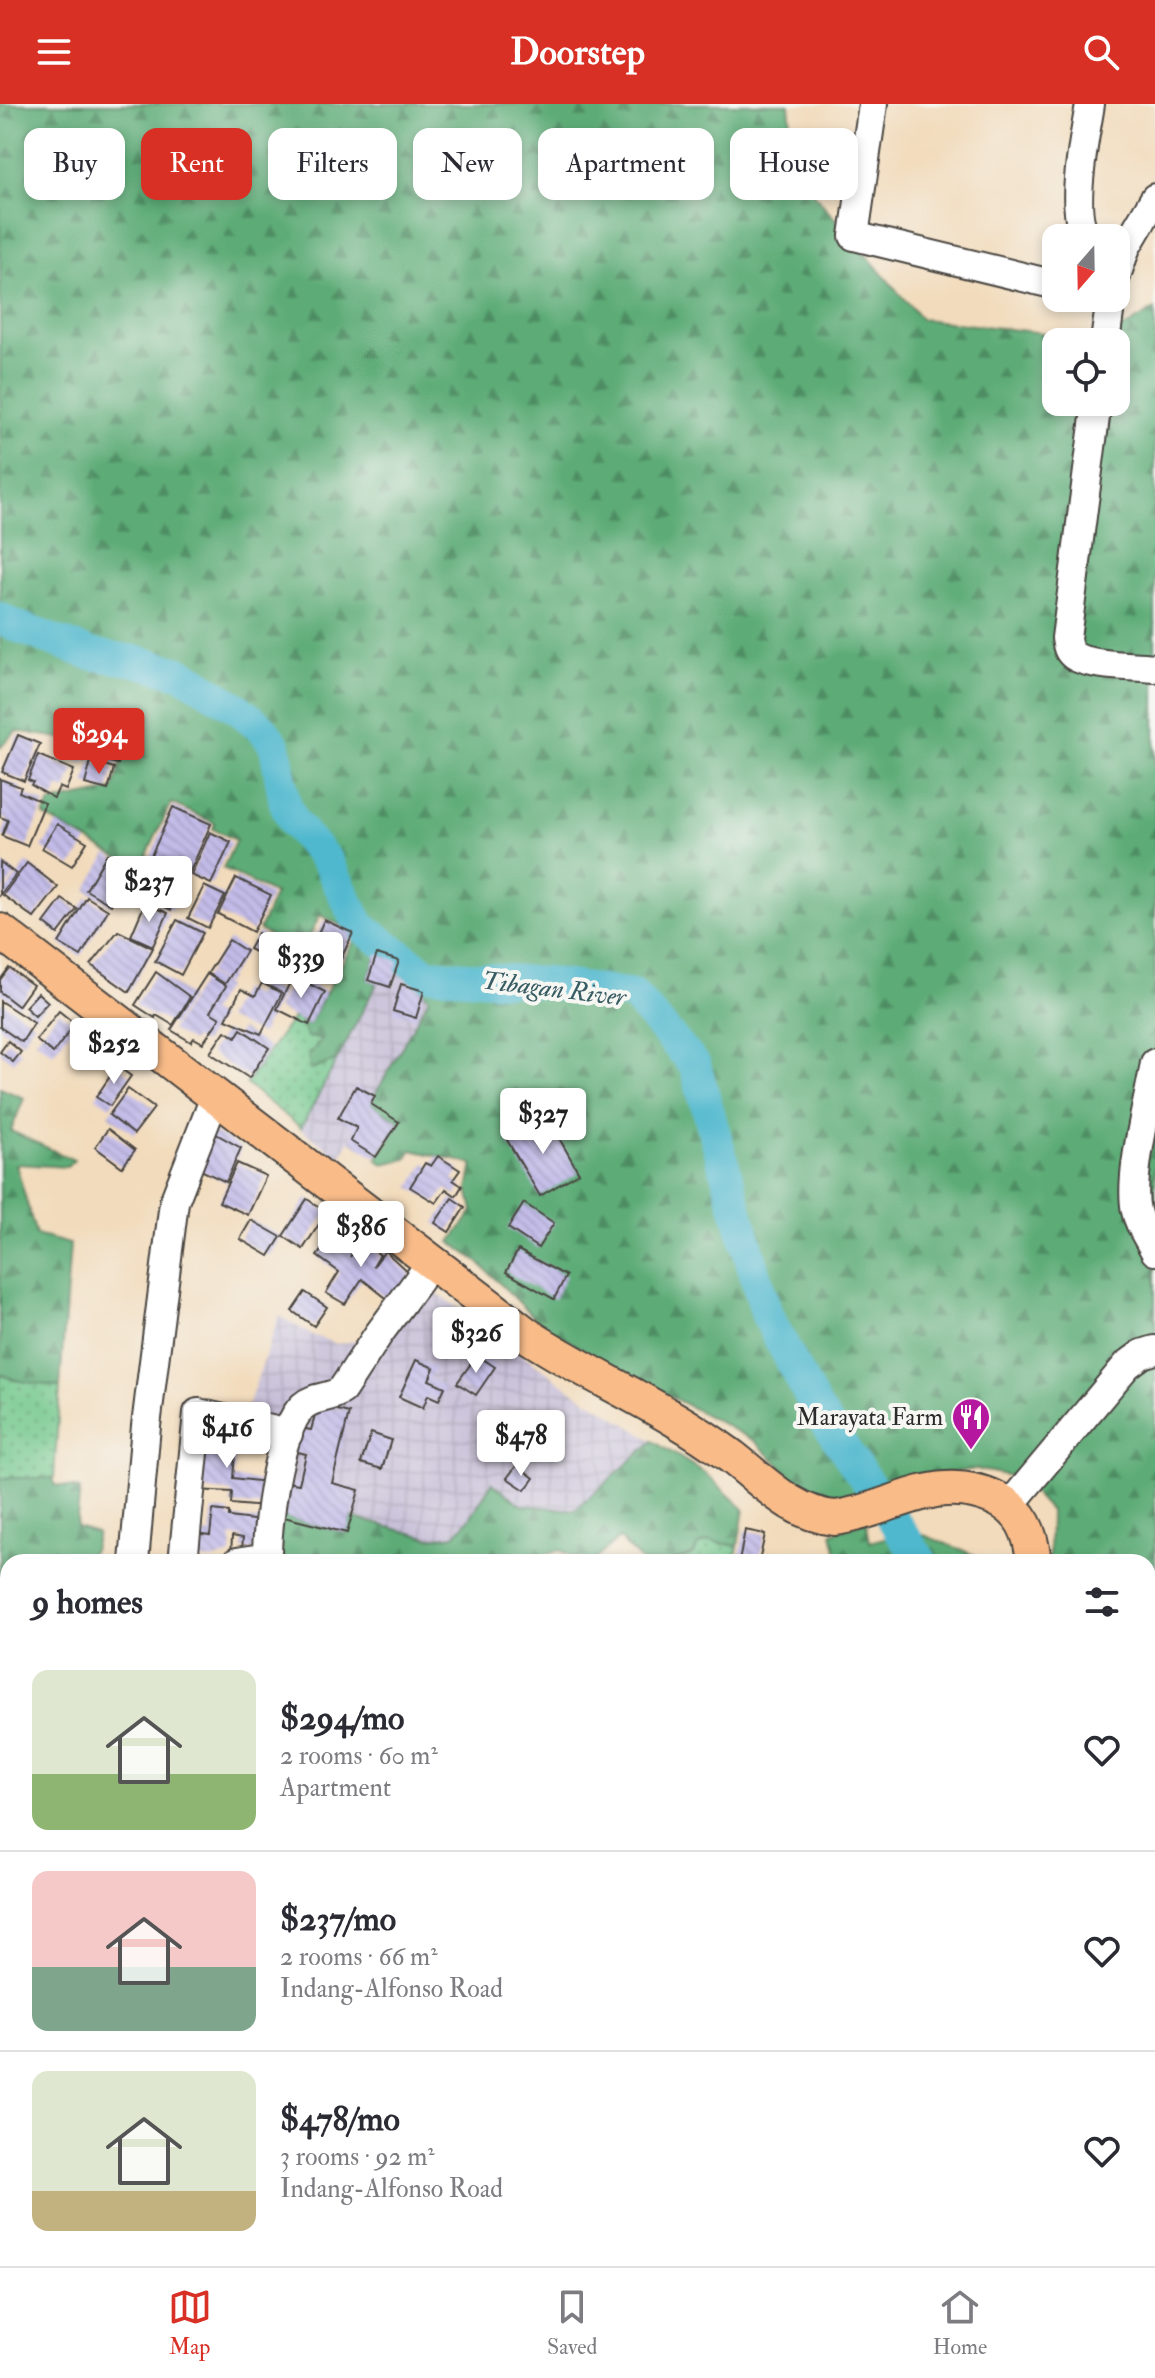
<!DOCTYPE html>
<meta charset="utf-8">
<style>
body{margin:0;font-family:"IM FELL Double Pica",serif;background:#f7f7f7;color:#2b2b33;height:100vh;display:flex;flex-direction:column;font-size:30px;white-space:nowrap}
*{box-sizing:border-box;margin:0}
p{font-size:26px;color:#7c7c81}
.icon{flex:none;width:44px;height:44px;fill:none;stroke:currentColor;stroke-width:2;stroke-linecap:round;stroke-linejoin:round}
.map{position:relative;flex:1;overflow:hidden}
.sheet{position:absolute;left:0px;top:1450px;width:1156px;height:712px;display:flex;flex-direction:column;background:#fff;border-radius:24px 24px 0 0;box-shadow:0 4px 12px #0003}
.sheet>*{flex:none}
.banner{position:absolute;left:24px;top:24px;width:1108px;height:72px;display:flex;gap:16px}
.needle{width:52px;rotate:200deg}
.buttons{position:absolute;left:1042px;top:120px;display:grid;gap:16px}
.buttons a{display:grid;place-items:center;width:88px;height:88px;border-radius:16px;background:#fff;box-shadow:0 4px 12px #0003;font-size:40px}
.price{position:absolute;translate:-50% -68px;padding:0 18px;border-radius:8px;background:#fff;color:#222;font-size:26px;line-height:52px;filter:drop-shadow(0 2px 4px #0008)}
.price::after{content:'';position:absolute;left:50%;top:48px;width:24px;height:18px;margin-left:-12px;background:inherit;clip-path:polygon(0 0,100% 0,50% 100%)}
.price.on{background:#d93025;color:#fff}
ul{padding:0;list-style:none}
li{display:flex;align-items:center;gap:24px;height:200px;padding:0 32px}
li+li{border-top:2px solid #e1e1e2}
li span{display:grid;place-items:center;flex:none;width:224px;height:160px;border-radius:16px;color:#555}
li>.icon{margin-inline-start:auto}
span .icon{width:96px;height:96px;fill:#fffc;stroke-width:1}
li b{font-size:34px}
h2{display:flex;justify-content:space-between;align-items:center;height:96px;padding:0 32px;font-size:34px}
.tag{padding:0 28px;border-radius:16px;background:#fff;box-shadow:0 4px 12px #0003;font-size:28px;line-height:72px}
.tag.on{background:#d93025;color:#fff}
header{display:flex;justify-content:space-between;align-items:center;height:104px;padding:0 32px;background:#d93025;color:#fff;font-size:36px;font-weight:700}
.menu{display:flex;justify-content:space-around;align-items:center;height:112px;border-top:2px solid #e1e1e2;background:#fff;font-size:22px;color:#7c7c81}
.menu a{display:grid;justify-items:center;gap:4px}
.menu .on{color:#d93025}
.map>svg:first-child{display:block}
.industrial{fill:url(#industrial-grid)}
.grass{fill:url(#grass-dots);stroke:#4e795b;stroke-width:2}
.forest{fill:url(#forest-firs);stroke:#446c51;stroke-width:2;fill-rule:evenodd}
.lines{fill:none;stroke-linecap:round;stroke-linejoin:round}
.river{stroke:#50b8ce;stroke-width:32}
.building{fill:url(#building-back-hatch)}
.minor-casing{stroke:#494541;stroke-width:32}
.major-casing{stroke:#494541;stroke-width:38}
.minor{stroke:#fff;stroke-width:28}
.major{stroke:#f9bc89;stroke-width:34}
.labels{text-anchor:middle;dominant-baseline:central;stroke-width:8;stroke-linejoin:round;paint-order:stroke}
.poi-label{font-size:24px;fill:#2b2b2b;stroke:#f6f6f2;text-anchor:end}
.water-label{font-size:26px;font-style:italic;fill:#385c64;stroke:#f6f6f2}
</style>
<header><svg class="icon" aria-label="menu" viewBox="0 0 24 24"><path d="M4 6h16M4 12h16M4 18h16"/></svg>Doorstep<svg class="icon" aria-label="search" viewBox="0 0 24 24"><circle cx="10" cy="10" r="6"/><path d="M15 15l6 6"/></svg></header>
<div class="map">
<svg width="1155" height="2162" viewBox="0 0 1155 2162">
<defs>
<pattern id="industrial-grid" width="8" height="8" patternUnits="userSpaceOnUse" patternTransform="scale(2)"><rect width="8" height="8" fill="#c8bfd8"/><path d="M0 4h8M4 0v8" fill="none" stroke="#aca4ba"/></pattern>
<pattern id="grass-dots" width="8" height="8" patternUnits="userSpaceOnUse" patternTransform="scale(2)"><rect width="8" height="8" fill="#72c78b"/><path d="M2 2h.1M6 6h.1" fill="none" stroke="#5ea272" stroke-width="1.8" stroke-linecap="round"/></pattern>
<pattern id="forest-firs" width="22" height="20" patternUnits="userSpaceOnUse" patternTransform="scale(2)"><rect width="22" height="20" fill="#5dac77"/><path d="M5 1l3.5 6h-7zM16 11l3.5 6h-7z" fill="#4d8c62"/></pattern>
<pattern id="building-back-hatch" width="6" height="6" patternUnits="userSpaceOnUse" patternTransform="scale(2)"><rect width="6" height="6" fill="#c2bbe8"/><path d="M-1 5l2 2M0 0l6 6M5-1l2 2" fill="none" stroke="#a7a1c7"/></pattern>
</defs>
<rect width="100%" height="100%" fill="#f6f6f2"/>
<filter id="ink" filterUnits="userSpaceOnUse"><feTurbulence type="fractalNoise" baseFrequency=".0125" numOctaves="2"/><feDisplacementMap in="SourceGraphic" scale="16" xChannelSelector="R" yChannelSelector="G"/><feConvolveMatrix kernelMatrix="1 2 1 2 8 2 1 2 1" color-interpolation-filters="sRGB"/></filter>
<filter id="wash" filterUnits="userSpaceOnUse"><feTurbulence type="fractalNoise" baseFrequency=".006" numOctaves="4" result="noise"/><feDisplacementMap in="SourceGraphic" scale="32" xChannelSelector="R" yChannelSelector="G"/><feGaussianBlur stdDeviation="1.8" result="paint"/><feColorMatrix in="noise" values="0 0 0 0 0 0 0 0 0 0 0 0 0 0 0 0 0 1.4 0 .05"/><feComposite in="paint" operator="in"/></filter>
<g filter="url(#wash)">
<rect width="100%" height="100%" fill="#f2dbbc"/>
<!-- industrial -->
<g class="industrial">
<path d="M392,845L430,893L340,1054L301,1025L377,879L368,876L377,850Z"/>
<path d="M412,1171L566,1282L653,1337L575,1406L522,1401L492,1379L470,1414L455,1431L430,1434L352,1412L347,1429L276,1411L296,1324L244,1313L279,1212L312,1231L337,1240L359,1236Z"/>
</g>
<!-- grass -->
<g class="grass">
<path d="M293,913L301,917L303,924L323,934L311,966L337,956L301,1024L246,980Z"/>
<path d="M0,1270L15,1276L60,1283L54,1374H0Z"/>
<path d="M709,1437L738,1442L735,1458H671L694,1450L698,1440Z"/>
<path d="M0,1819L8,1820C6,1837 10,1850 3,1865L8,1884V1994L0,1992Z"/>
<path d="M256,2154H871L869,2162H260Z"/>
</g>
<!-- forest -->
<g class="forest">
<path d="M0,0H789L795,68L921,215L1105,236L1155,205V1510L1148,1511V1458H1049L1050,1407L1020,1374L976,1365L926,1372L846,1397L837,1395L834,1390L796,1377L755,1337L592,1251L540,1219L478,1158L451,1138L473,1107L468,1085L473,1060L411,1046L407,1055L383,1060L377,1055L400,1017L370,1000L429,894L392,846L377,850L368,875L377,879L337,956L311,966L308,952L322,935L307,933L301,917L309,920L358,830L320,811L302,848L259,826L275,790L223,764L236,736L213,725L215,719L171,699L140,766L44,712L50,699L113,686L129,633L97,625L85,638L16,627L0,644ZM1056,238H1116V298H1056Z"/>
<path d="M0,984L24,994L11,1027L74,1056L67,1063L16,1060L36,1131L70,1140L60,1283L15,1276L0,1270Z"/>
<path d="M653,1337L705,1369L744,1405L738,1442L709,1437L698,1441L694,1450L671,1458H642L619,1434L592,1458H582L560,1446L522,1458H276V1411L347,1429L351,1413L430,1434L455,1431L470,1414L492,1379L522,1401L575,1406Z"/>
<path d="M0,1374H54V1381L80,1385L76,1423L97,1429L93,1446L83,1458H8V1556L0,1546Z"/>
<path d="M866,1417L870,1438L902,1429L909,1439L924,1431L992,1458H839L832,1429Z"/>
<path d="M1148,1844L1155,1864V2162H1018L1020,2154H1148Z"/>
</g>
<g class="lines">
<!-- river -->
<g class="river">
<path d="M0,514L13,521L90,550L136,557L183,570L237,604L262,624L275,642L285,699L294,719L327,757L360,822L427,870L547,879L633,891L695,961L767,1211L815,1302L922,1458"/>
<path d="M1074,2154L1077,2162"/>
</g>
</g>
<g id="blocks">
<!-- building -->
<g class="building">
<path d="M98,629L124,635L118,660L92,654Z"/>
<path d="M18,631L40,640L24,677L2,668Z"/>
<path d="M70,638L89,644L84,658L65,651Z"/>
<path d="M38,651L74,666L66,686L59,683L54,694L31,681L33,678L28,676Z"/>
<path d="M91,657L114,664L108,686L85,680Z"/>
<path d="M0,675L21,683L19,688L45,699L27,742L2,732L8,716L0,713Z"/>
<path d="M173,703L211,720L188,772L150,754Z"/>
<path d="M57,720L87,738L72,762L42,744Z"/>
<path d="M210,728L231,738L211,780L191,771Z"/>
<path d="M107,750L133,766L111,801L86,786Z"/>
<path d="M0,758L16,770L0,791Z"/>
<path d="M27,759L58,783L34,814L3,791Z"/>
<path d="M167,765L186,774L171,806L152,797Z"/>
<path d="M236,774L271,791L253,828L218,810Z"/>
<path d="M204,782L225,792L208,824L188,814Z"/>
<path d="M87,793L108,806L81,852L59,839Z"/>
<path d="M62,795L77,805L58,830L44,819Z"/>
<path d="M145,799L168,809L153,842L131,832Z"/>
<path d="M177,816L203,829L181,871L155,857Z"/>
<path d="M324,816L353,829L341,855L312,842Z"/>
<path d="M118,827L153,844L129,888L91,861Z"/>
<path d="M258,829L281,842L273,857L249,845Z"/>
<path d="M229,836L246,847L225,880L208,869Z"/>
<path d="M377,850L399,857L390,883L368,876Z"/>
<path d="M9,864L33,881L18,902L0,888V876Z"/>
<path d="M156,868L190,893L173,921L156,911L155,914L135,901Z"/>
<path d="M207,870L226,882L210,908L220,914L203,939L194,934L191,938L171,926Z"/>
<path d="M293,872L325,888L309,921L277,905Z"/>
<path d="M262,879L282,889L261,930L226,915L241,885L255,892Z"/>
<path d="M401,880L424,887L416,914L393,907Z"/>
<path d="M38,889L48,898L35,912L25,903Z"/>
<path d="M0,897L34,919L22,938L0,923Z"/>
<path d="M59,907L75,920L53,949L36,936Z"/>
<path d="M241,925L269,944L249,974L210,949L225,927L236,933Z"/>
<path d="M8,937L21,948L13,958L0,948Z"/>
<path d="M117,962L131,972L110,1002L96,993Z"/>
<path d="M356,982L375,992L371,1000L399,1018L376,1053L350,1037L357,1024L338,1014Z"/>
<path d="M128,985L154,1004L134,1030L109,1011Z"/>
<path d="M547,1013L579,1069L540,1092L507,1036Z"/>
<path d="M108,1025L135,1046L122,1063L95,1043Z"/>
<path d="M209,1026L241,1044L226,1078L194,1063Z"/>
<path d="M438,1052L460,1066L453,1076L462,1082L456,1092L446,1085L436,1099L410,1083L425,1059L431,1062Z"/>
<path d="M237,1059L266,1072L248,1111L219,1098Z"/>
<path d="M452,1094L465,1103L449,1128L435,1119Z"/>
<path d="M307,1095L327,1108L303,1145L283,1132Z"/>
<path d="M524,1099L554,1119L538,1144L508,1124Z"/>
<path d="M251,1116L281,1133L269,1152L240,1135Z"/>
<path d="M334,1129L355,1144L350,1153L362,1137L380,1151L373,1163L385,1147L411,1171L390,1197L362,1175L345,1200L326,1189L339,1168L317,1152Z"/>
<path d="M518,1146L566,1172L554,1195L506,1168Z"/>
<path d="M305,1188L327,1203L314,1222L292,1207Z"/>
<path d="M477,1251L495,1263L476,1291L457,1279Z"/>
<path d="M416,1256L434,1264L429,1276L445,1283L439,1296L428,1291L423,1304L399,1293Z"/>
<path d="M318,1301L349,1309L332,1379L359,1386L347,1429L276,1411L281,1377L299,1380L306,1350L290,1346L296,1323L311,1326Z"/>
<path d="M211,1318L237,1329L233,1374L267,1378L265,1403L231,1400L232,1388L195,1386Z"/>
<path d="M371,1329L391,1336L382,1365L361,1359Z"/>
<path d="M517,1361L534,1374L525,1386L507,1374Z"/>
<path d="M213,1406L229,1408V1413L262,1417L254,1446L242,1445L243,1434L232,1432L231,1451L212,1456L193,1454L195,1429L210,1431Z"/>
<path d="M745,1426L765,1430L759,1458H739Z"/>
<path d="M120,2154H149L148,2162H119Z"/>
</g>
</g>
</g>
<g filter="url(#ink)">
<use href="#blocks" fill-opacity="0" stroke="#494541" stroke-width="2"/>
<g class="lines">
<!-- minor casing -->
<g class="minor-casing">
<g id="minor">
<path d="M873,0L854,132L1056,181"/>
<path d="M1089,134C1066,114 1086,29 1090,0"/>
<path d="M1116,172L1126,143L1155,94"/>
<path d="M1105,238L1111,194"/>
<path d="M1097,298L1066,534C1067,540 1067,546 1073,551C1086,562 1136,562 1155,564"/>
<path d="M1155,959C1149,997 1128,1073 1136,1107C1139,1121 1148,1134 1155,1147"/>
<path d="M1009,1402L1127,1261L1142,1250L1155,1246"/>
<path d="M134,1458L146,1322L174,1098L215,993"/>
<path d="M183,1458L198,1309L288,1330"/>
<path d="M237,1458L267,1453"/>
<path d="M267,1458C266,1424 278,1325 303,1302C314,1292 330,1295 342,1286L378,1231L431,1159"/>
<path d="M0,1670L8,1617"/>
<path d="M1148,1806L1155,1829"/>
<path d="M0,2093L4,2074"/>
</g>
</g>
<!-- major casing -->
<g class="major-casing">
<g id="major">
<path d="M0,827L527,1231C575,1263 627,1286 676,1316C695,1327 714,1340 732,1353C763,1377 794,1411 835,1414C894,1406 935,1367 995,1394C1023,1407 1031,1429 1034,1458"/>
<path d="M1148,1680L1155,1678"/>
</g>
</g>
<!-- minor -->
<use href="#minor" class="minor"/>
<!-- major -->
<use href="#major" class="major"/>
</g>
</g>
<!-- icons -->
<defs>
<g id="restaurant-pin" transform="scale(2)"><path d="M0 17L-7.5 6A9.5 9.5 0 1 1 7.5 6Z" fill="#b5179e" stroke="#f6f6f2"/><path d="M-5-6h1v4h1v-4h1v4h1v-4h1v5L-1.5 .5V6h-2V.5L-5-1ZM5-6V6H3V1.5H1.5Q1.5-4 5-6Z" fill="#fff"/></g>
</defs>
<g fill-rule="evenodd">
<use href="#restaurant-pin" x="971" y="1313"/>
</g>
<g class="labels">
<!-- poi labels -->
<g class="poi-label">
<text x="943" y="1313">Marayata Farm</text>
</g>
<!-- water labels -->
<g class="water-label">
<text transform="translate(554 885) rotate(7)">Tibagan River</text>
</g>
</g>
</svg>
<div class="buttons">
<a><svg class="needle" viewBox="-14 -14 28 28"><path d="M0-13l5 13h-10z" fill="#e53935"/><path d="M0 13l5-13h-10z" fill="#7c7c81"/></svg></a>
<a><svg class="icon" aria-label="locate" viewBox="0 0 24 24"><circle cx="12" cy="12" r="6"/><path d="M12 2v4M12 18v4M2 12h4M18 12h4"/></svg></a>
</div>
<b class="price on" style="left:99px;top:672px">$294</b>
<b class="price" style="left:149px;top:820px">$237</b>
<b class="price" style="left:301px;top:896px">$339</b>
<b class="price" style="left:114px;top:982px">$252</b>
<b class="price" style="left:543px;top:1052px">$327</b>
<b class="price" style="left:361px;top:1165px">$386</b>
<b class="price" style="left:476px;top:1271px">$326</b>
<b class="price" style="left:227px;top:1366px">$416</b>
<b class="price" style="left:521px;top:1374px">$478</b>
<div class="banner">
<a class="tag">Buy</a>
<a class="tag on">Rent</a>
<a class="tag">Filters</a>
<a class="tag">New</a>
<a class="tag">Apartment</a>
<a class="tag">House</a>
</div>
<section class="sheet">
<h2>9 homes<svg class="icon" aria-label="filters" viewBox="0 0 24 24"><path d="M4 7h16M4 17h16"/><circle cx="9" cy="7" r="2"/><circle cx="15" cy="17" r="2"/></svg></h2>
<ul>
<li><span style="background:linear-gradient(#dfe7d0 65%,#8fb573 0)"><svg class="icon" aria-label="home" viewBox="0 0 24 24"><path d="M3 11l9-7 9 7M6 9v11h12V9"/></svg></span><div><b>$294/mo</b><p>2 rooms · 60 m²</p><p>Apartment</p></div><svg class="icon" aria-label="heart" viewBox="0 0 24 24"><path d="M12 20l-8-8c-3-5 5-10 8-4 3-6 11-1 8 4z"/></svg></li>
<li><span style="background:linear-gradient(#f6c9c9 60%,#7fa58c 0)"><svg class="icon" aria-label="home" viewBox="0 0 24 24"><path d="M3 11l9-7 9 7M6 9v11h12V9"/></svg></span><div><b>$237/mo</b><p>2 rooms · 66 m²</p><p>Indang-Alfonso Road</p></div><svg class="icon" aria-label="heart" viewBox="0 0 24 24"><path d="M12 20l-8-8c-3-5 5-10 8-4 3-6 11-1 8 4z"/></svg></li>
<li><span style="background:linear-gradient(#dfe7d0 75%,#c2b280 0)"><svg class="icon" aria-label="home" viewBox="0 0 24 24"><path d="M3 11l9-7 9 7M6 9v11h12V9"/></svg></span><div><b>$478/mo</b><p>3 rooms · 92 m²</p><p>Indang-Alfonso Road</p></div><svg class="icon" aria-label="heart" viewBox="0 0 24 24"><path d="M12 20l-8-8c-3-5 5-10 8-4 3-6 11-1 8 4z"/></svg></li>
</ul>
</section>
</div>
<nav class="menu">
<a class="on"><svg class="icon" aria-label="map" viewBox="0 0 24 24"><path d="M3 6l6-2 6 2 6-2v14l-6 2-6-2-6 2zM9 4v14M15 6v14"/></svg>Map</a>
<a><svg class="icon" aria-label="saved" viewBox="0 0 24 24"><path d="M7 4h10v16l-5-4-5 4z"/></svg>Saved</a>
<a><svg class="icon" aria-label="home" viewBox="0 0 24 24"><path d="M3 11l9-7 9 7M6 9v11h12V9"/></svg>Home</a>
</nav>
